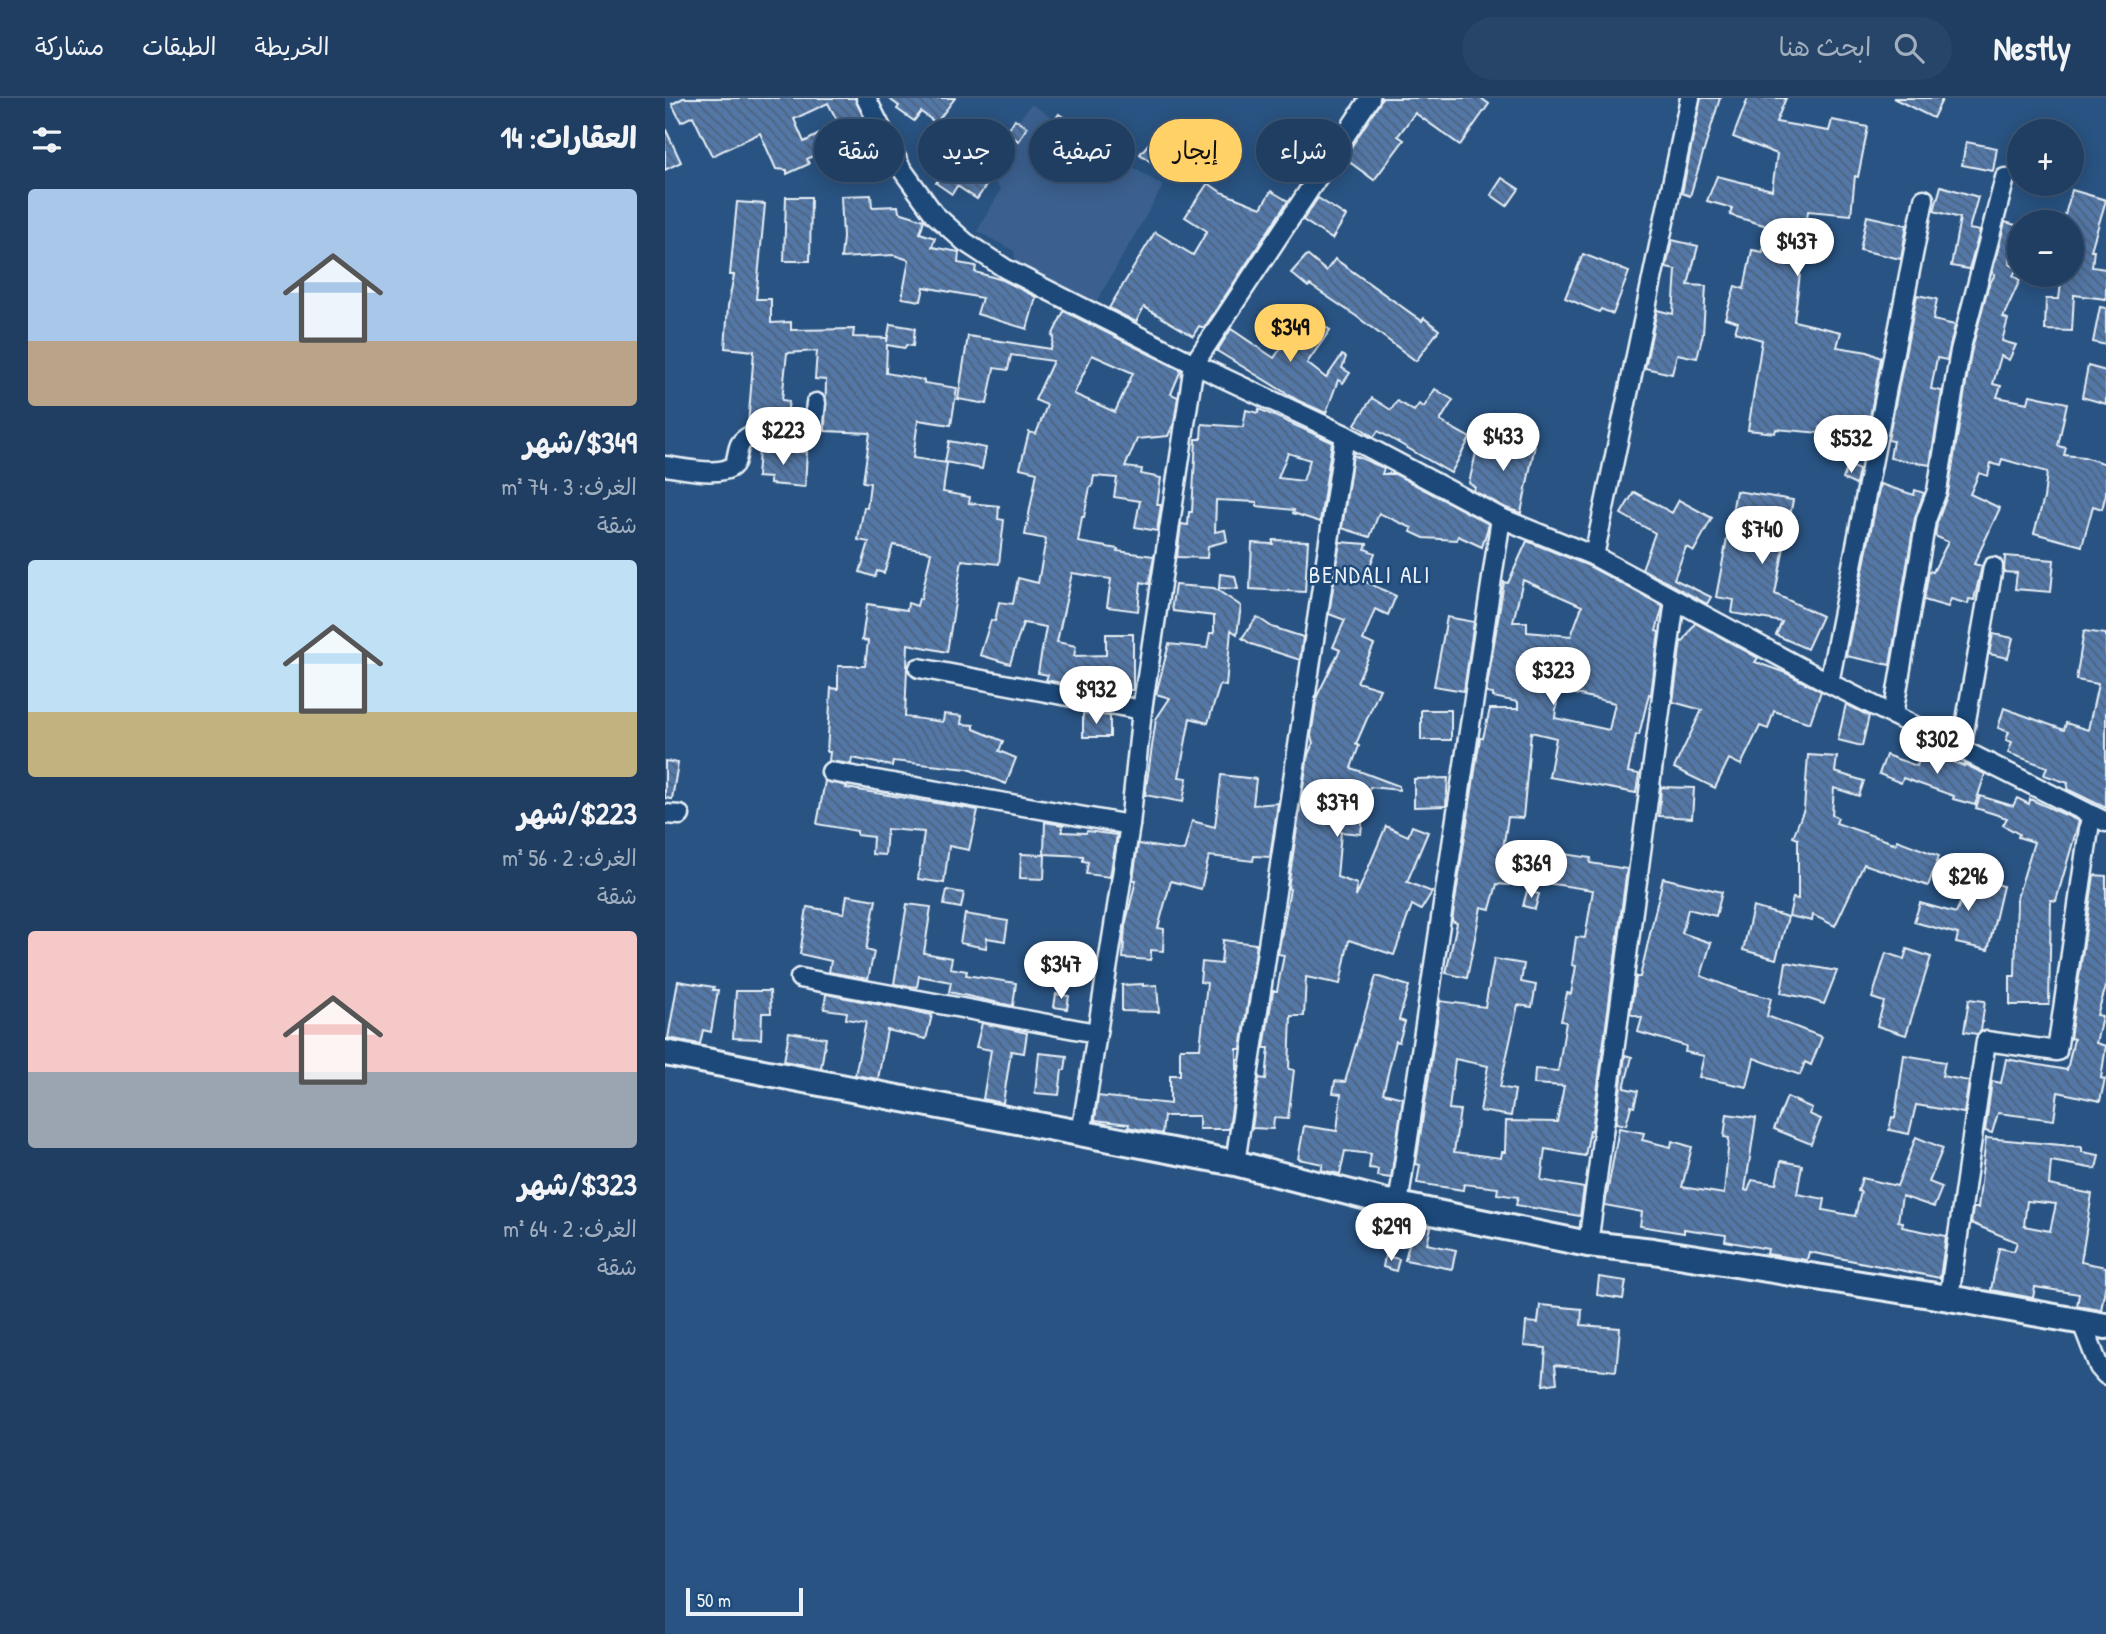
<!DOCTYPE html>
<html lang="ar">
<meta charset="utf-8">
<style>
body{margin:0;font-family:"Patrick Hand","Playpen Sans Arabic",sans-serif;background:#274568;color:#f1f3f6;direction:rtl;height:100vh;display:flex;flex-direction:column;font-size:26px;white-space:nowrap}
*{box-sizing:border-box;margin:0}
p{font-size:23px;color:#a1aebe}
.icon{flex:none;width:38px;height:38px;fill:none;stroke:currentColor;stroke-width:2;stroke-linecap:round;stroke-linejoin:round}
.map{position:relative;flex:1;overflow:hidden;direction:ltr}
.details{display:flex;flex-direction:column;background:#1f3e62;width:665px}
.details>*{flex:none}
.banner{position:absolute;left:21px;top:21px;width:665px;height:63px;direction:rtl;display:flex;gap:14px}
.buttons{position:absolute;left:1342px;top:21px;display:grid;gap:14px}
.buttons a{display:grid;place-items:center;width:77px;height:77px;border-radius:50%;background:#1f3e62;box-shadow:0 4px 18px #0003,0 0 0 2px #3c5777;font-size:35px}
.scale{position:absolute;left:21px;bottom:18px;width:117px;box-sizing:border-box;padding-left:7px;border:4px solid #e8f1f8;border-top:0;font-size:19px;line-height:24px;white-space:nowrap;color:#e8f1f8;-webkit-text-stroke:5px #1f4a7a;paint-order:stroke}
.price{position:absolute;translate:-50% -60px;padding:0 16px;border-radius:24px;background:#fff;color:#222;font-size:23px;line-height:46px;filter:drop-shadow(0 2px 4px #0008)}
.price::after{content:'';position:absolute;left:50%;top:42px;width:21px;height:16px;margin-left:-10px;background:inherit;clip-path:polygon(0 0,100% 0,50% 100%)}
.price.on{background:#ffd166;color:#111}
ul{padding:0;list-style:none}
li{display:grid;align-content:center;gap:14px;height:371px;padding:0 28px}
li span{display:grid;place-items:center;height:217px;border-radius:7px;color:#555}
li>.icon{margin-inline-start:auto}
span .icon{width:126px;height:126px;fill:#fffc;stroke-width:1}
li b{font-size:30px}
h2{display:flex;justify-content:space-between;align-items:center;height:84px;padding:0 28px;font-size:30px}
.tag{padding:0 24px;border-radius:32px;background:#1f3e62;box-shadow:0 4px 18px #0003,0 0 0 2px #3c5777;font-size:24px;line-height:63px}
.tag.on{background:#ffd166;color:#111}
header{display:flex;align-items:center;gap:42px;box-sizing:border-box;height:98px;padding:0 35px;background:#1f3e62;border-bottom:2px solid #3c5777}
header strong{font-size:33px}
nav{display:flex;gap:38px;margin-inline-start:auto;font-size:24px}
.search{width:490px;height:63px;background:#274568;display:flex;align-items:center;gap:18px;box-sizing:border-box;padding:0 24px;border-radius:38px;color:#a1aebe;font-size:26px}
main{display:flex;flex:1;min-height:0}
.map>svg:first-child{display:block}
.built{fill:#3a618f}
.building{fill:url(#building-back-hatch);stroke:#e8f1f8;stroke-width:2;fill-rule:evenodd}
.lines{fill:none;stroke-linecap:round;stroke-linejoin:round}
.street-casing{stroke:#e8f1f8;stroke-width:23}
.secondary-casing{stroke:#e8f1f8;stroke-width:30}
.street{stroke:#1f4a7a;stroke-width:18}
.secondary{stroke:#1f4a7a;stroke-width:24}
.labels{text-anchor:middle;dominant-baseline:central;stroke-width:5;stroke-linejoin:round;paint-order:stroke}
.quarter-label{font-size:23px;letter-spacing:2px;fill:#e8f1f8;stroke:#1f4a7a}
</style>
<header>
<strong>Nestly</strong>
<div class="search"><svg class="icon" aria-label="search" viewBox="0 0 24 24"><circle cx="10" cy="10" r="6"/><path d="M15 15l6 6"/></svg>ابحث هنا</div>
<nav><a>الخريطة</a><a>الطبقات</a><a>مشاركة</a></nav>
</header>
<main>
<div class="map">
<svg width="1441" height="1536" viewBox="0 0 1441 1536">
<defs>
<pattern id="building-back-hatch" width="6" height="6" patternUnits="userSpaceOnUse" patternTransform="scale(1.75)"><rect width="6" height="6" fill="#5377a6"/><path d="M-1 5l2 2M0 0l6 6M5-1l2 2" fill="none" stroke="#4d627d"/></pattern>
</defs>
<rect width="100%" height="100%" fill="#295382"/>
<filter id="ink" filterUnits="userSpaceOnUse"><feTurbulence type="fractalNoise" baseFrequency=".0143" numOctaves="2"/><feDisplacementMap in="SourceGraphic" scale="14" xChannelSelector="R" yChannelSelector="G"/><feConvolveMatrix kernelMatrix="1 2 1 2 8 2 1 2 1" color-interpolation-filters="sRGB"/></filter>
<g filter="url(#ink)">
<!-- built -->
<path class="built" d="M366,6L498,88L430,206L351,167L349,153L312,133L336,92L319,70Z"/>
<!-- building -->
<g class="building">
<path d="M18,0H190L203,29L142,61L144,66L122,76V72L111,71L95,35L47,58L28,18L16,24L7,6ZM163,5L174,26L139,44L129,21Z"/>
<path d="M223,0H290L271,25L256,14L249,23L232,11L234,8Z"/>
<path d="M716,0H816L824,6L795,47L750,15L733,38L739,42L709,82L679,60L714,6Z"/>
<path d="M1036,0H1055L1025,98L1017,95Z"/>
<path d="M1083,0H1121L1111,24L1164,33L1167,22L1203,29L1193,79L1190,78L1186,117L1143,113L1129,223L1176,234L1172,249L1203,254L1216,260L1202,335L1195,349L1155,329V335L1111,331L1110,335L1083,332L1097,242L1070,234L1073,224L1060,220L1070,188L1079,191L1087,152L1098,154L1102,128L1065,117L1067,110L1042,103L1052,78L1107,92L1112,56L1068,39Z"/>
<path d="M1228,0H1278L1268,20Z"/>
<path d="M394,16L412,29L404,40L386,27Z"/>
<path d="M350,21L362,29L354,43L341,36Z"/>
<path d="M0,30L16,64L0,72Z"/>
<path d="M494,33L504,41L486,64L475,56Z"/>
<path d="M1301,44L1332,50L1328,73L1297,67Z"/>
<path d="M291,56L326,80L312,101L292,88L287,96L271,85Z"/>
<path d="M837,80L854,91L842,108L826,97Z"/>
<path d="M543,85L556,94L596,110L606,93L623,103L539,230L534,228L528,238L479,209L471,224L444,210L490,134L528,157L542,133L520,119Z"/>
<path d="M1276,88L1313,99L1304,131L1315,133L1304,171L1286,168L1295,120L1269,113Z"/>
<path d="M1407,92L1441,102L1426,152H1429L1427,169L1441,171V201L1409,197L1407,233L1380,232L1381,201H1394L1397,177H1407V124H1398Z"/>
<path d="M206,97L207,109L233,108L234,114L259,122L255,135L270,140L267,149L294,154L293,165L311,168L310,174L338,182L371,199L362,231L312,216L317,200L259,189L256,203L237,200L244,162L229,157L176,160L178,139L176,98Z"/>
<path d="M121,99H146L145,163H119Z"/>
<path d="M653,100L681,118L667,141L638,122Z"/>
<path d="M72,104L100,106L91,201H106V225L126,224V232L189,231L188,239L222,240V244L225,226L250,230L248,248L241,247L240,250L222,247L221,275L259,282V285L292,290L286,327L253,322L248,360L282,365L278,394L305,399L304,405L334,408L333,421L339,422L334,466L297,462L282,554L243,546L240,619L278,624L279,616L297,618L296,626L309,627V631L338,643L334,653L351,660L341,686L303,671L228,663L227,668L187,660L186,666L164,663L165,654H162L166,590L173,591V568H200L203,543L197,542L202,506L242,512L243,505L252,508L254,500L256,501L266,454L228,447L219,475L212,473L210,479L195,474L204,444L193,442L199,409L202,410L205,385L198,384L205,335L160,333L161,282L150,281L152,253L122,255L117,302L124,303L120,330L83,328L89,253L60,250L63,208L69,177H65Z"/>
<path d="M1202,118L1242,127L1236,161L1195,152Z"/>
<path d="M1340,124L1354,128L1344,166L1352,170L1348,178L1355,182L1338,219L1343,221L1337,243L1351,247L1344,262L1336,258L1328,286L1336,288L1332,299L1363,305L1365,297L1402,305L1393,348L1401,350L1399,357L1419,359L1441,366V396L1437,411L1428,408L1417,448L1369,435L1379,400L1382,374L1337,361L1335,368L1326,365L1323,378L1314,375L1305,396L1335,410L1309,466L1317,468L1309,502L1304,501L1303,506L1286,501L1283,509L1259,502L1264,473L1268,474L1283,444L1270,438L1272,425L1283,395L1306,255L1323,189L1330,176L1327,175Z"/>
<path d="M1007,142L1033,148L1023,187L1041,188L1038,236L1032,260L1012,256L1007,276L980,270L992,212L1008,216L1011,172L1001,170Z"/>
<path d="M918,156L964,174L948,216L936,211L934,214L900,200Z"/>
<path d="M642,157L661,173L670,161L757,223L759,220L774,232L751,263L691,218L645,187L643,189L626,175Z"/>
<path d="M1252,197L1272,201L1268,222L1290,227L1282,262L1272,260L1266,291L1277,293L1265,367L1225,360L1228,343L1223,342Z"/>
<path d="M1435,209L1441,210V247L1428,244Z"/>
<path d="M399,213L516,272L506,296L513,299L509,325L503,338L472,341L460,369L477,371L476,376L496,380L492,407H496L492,433L470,429L475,403L449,399L452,380L429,378L427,389H425L419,419H417L413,444L453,451L452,453L489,458L484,486L476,484L473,513L442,509L446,481L407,475L392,544L411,548L409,558L441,557V536H468V592H432L381,582L383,577L373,575L381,529L358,525L345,566L315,557L326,522L330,523L334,504L348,506L353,480L373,485L381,441L360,437L372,374L355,370L364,334L371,336L382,307L370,302L388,263L346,257L343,272L329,270L322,306L293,301L303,238L386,251L389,239L387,238ZM427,257L468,275L450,314L409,296Z"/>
<path d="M641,215L665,232L642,265L661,280L677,257L681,259L677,270L685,275L678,285L673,282L661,315L634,303L552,253L566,231L609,260Z"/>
<path d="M1423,268L1441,273V306L1417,299Z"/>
<path d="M770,291L788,302L775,323L805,340L786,375L713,333L709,339L690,326L707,300L726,312L732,303L749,313L754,306L759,309Z"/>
<path d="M594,311L667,344L655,424L628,415L629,412L592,408V404L551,402L550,434L560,432L562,443L543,448L542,460L512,459L516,426L523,427L524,414H527L531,341H536L537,326L578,329L581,312L593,315ZM623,355L645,362L638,383L613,380Z"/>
<path d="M840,341L870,347L856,415L841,410L809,393L810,389L804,385L813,346L838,351Z"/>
<path d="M284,343L321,350L317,371L280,364Z"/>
<path d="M94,352L142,354L140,389L105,386V380L92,379Z"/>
<path d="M688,357L719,370L717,376H730L824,426L817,449L793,438L792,442L759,440L746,434L747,430L714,415L705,439L677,430Z"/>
<path d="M1183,367L1194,372L1191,387L1178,381Z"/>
<path d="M1215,386L1249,397L1250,392L1259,395L1250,420L1225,567L1181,558Z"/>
<path d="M1071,393L1128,402L1110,496L1157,518L1142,551L1111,537L1117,524L1067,515L1069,502L1051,499Z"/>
<path d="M969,394L1007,415L1014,402L1047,420L1029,453L1021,449L1009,481L1046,499L1042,506L977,471L990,435L956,416Z"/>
<path d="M608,442L643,443L640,494L585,491L587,445L608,446Z"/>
<path d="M862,443L924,468L998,508L991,533L994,534L986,597L984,596L974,637H971L963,674L974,676L971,695L884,679L891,640L866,634L858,720L843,719L835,769L846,770L844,787L832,786L825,811L816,809L802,880L781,875L792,825L787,823L815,640H818L825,611H853V604L828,599V596L821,595L839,484L843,485ZM858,482L917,508L906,538L862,534V524H848ZM893,592L950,605L944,632L890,620Z"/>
<path d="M675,444L702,446L700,451L710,455L699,483L731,498L723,517L710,511L698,542L709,547L692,584L715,591L691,646L694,648L686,670L734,688V692L705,689L699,707L696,736L676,734L672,779L692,786L691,799L721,728L743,738L747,728L763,734L742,784L767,794L756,812L747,807L729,857L684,842L675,886L641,879L639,918H626L624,971L629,972L623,1021L609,1020L608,1031L587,1030L594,980L601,981L604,950H599L608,893H612L619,857L613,856L625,791L623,790L643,657L648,645L646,638L652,598L675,552L668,549L680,522L664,516Z"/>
<path d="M1340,458L1389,462L1386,494L1350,491L1352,475L1339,474Z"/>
<path d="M555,476L570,478L573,491L554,490Z"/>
<path d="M510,487L549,490L576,508L572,536L566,532L561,588L555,587L543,625L525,620L514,679L522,680L518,704L480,697L491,621L505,600L491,596L504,546L542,550L545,535H549V518L508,513L507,507Z"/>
<path d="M592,519L607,529L638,539L635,562L586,546L577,540Z"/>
<path d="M782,519L809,524L799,593L769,588Z"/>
<path d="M1030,525L1093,560L1090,564L1121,575L1156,593L1145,625L1109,613L1103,631L1095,628L1076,667L1064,661L1050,690L1009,670L1037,612L1008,604L1016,543L1018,544Z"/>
<path d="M1419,533L1441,536V710L1402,691L1403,685L1379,677L1382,669L1343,655L1347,644L1341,642L1344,634L1333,630L1339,610L1399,632L1401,625L1423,632L1433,586L1411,582Z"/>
<path d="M1328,536L1348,540L1343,560L1324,556Z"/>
<path d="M1181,606L1204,618L1197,648L1173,642Z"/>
<rect x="756" y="612" width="30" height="30"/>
<path d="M418,615L445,618V639H418Z"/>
<path d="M1258,653L1299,668V666L1320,676L1310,707L1288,701L1289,698L1238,680L1236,685L1214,676L1221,657L1252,668Z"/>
<path d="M1143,657L1172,659L1170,674L1199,683L1194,698L1169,690L1167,717L1173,720L1171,725L1231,746L1232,742L1274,758L1263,788L1199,766L1170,828L1148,817L1147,823L1124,818L1128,800L1133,801V741L1128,739L1139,711Z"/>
<path d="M0,663L13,665L7,701L0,700Z"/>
<path d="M556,677L591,681L588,707L613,705L605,759L589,758L588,763L544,758L536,791L506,783L493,830L499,831L498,853L486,852V862L458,860L460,828L471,782H468L473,746L519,753L527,723L550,729Z"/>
<path d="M783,680L781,708L749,709V681Z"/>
<path d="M160,683L182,688L181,690L313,712L304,752L284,748L279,785L253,781L259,734L222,731L220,757L207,756L208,739L192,737V733L152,726Z"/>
<path d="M996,689L1029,690L1027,720L994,718Z"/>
<path d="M1315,698L1348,708L1352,700L1364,706L1365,701L1414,723L1391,803L1386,802L1384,907H1345V878H1350L1352,800L1369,744L1353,739L1354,736L1338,727L1342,720L1311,710Z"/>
<path d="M380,724L398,727L397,734L421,735L422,733L452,737L445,779L421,776L423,764L418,763V758L379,756Z"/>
<path d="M886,754L926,760L925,765L962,771L927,1032H925L920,1058L880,1051L876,1082L919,1090L915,1118L851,1107L853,1099L832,1096L833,1090L799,1086L798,1092L752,1085L755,1067L751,1066L775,903L820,909L829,861L859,866L856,884L871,887L867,909L853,907L835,989L850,992L846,1018L815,1013L823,968L790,961L784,1011L795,1012L789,1054L836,1060L837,1054H840L841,1023L892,1024L899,988L869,986L870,971L893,973L901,924L896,923L902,895L906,896L911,868L907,867L911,839L920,840L928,792L881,785Z"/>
<path d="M356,756L380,757L379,781L355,780Z"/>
<path d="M1299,773L1338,788L1323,852L1291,845L1293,836L1249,824L1255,805L1291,815L1302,788L1294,785Z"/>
<path d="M1429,777L1441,778V889L1432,917L1437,918L1431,945L1441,948L1436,980L1440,981L1435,1003L1393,994L1389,1022L1333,1015L1327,1035L1320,1033L1327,983L1336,985L1341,961L1402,972L1409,941L1405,940Z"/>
<path d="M998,780L1057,794L1051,818L1023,811L1017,835L1046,845L1036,878L1075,893L1106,900L1102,918L1157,939L1146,967L1140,964L1135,977L1089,960L1082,989L1034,979L1039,958L1020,954L1021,948L973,934L977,920L965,916L971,879H975Z"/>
<path d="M282,792L299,795L296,810L279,807Z"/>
<path d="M862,793L874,796L870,811L858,808Z"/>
<path d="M182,797L211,802L201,852L209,854L203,881L164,874L166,863L135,856L142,809L179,815Z"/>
<path d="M242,806L266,809L259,855L287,860L285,870L302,873L301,877L351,885L348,908L284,894L286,884L254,878L252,889L229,886Z"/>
<path d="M1088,809L1123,819L1111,861L1078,852Z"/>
<path d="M300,816L343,823L340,843L322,840L321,850L295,845Z"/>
<path d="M558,842L592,846L576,951H572V975L564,1031H534V1018H499L497,1036L463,1029L464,1026L430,1022L433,998L505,1006V977H515V950H535L542,885L535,884L537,864L556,866Z"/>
<path d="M1242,851L1266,859L1241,937L1212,928L1219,904L1207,900L1221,855L1239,861Z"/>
<path d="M1121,864L1172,873L1159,906L1141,900L1116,895Z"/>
<path d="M711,878L744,888L734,922L740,924L734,944L731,943L718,995L738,1000L726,1080L712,1078L713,1071L704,1070L706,1056L680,1053L675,1076L656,1072L658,1066L633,1061L639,1028L672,1033L676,996L668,995L670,983L680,984Z"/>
<path d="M13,883L49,889L48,892H53L46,934L38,932L35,946L3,940Z"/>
<path d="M478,886V888L492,887L494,914L457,913V887Z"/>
<path d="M71,893H105L106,915H97L96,941L68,940Z"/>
<path d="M161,896L267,917L261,941L222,932L213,981L190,977L201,924L181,921L182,914L159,911Z"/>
<path d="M391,896L404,898L402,911L389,909Z"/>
<path d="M1304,901L1320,903L1316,933L1312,936L1299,934Z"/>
<path d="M317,925L362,935L359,955L346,953L338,1005L318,1001L326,952L311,949Z"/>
<path d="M124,934L161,940L156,970L119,963Z"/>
<path d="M374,955L402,958L400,972H397L394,997L370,995Z"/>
<path d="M960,957L967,959L959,990L973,993L969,1009L966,1008L961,1027L951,1025Z"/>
<path d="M1239,957L1280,964L1277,978L1304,983L1299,1015L1251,1007L1244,1036L1224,1032L1227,1019L1230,1020Z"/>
<path d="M1122,999L1147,1010L1144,1016L1156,1021L1146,1046L1109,1031Z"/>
<path d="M1062,1016L1091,1020L1080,1092L1083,1093L1087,1082L1111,1086L1116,1063L1137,1067L1132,1096L1160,1101L1158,1112L1190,1118L1196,1094L1193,1093L1197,1080L1232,1088L1251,1039L1278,1050L1264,1084L1277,1089L1269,1109L1237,1098L1233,1123L1238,1124L1237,1129L1281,1138L1275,1180L1144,1154L1142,1162L1102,1156L1103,1151L1060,1143L1061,1137L1019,1131V1135L975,1128L977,1114L940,1107L954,1030L979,1035L977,1042L1006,1049L1007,1043L1027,1049L1017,1089L1059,1096L1064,1040L1059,1039Z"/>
<path d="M1321,1040L1417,1049V1054L1434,1057L1431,1071L1386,1063L1384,1087L1427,1096L1416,1164L1441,1169V1185L1436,1212L1412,1208L1414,1196L1370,1189L1368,1200L1326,1192L1334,1150L1349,1153L1352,1144L1306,1125L1308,1110H1313ZM1362,1103L1391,1106L1385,1133L1359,1128Z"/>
<path d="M749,1126L766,1129L762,1146L791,1152L787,1171L740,1162Z"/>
<path d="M720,1158L734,1161L731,1173L718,1169Z"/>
<path d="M934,1179L961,1183L958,1201L932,1197Z"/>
<path d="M875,1207L917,1211L916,1227L955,1230L951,1273L890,1267L892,1285L878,1287L881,1250L859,1248L861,1224L873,1225Z"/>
</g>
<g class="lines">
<!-- street casing -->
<g class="street-casing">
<g id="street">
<path d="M201,0L236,70L269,116L300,144L341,171L529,266L680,337L836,420L929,458L1164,585L1441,724"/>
<path d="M0,368C17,370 66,382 71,362C74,352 72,345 83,339C106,341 128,347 148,332L151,305"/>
<path d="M929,458L1025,0"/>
<path d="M254,570L477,612"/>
<path d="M1164,585L1259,101"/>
<path d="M1228,617L1261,422L1272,393L1295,253L1340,80"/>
<path d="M1296,651L1328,469"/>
<path d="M166,674L465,727"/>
<path d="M0,716L15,717"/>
<path d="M135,880L431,935"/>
<path d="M416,1036L465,727L477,612L529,266L705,0"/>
<path d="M570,1065L680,337"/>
<path d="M733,1107L836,420"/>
<path d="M923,1146L1010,502"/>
<path d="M1284,1200L1321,943L1392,953L1426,717"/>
<path d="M1416,1222L1434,1269L1441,1277"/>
</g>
</g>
<!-- secondary casing -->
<g class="secondary-casing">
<path id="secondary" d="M0,955L570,1065L733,1107L923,1146L988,1153L1284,1200L1441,1228"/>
</g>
<!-- street -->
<use href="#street" class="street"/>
<!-- secondary -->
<use href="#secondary" class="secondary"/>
</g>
</g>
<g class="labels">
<!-- quarter labels -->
<g class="quarter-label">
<text x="705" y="476">BENDALI ALI</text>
</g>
</g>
</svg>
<div class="buttons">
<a>+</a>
<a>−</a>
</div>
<div class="scale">50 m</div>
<b class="price" style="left:1132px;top:180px">$437</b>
<b class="price on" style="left:625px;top:266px">$349</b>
<b class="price" style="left:118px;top:369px">$223</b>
<b class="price" style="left:838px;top:375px">$433</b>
<b class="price" style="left:1186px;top:377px">$532</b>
<b class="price" style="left:1097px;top:468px">$740</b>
<b class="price" style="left:888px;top:609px">$323</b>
<b class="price" style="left:431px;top:628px">$932</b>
<b class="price" style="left:1272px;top:678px">$302</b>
<b class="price" style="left:672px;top:741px">$379</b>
<b class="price" style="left:866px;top:802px">$369</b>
<b class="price" style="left:1303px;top:815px">$296</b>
<b class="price" style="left:396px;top:903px">$347</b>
<b class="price" style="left:726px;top:1165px">$299</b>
<div class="banner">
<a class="tag">شراء</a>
<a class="tag on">إيجار</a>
<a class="tag">تصفية</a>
<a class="tag">جديد</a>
<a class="tag">شقة</a>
</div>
</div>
<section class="details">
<h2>العقارات: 14<svg class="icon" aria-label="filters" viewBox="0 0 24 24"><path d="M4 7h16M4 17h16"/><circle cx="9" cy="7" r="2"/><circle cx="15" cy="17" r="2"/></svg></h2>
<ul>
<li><span style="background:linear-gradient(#a9c7e8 70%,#b9a48a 0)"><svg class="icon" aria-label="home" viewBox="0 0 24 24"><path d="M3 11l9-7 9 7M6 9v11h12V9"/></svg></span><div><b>$349/شهر</b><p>الغرف: 3 · 74 m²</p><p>شقة</p></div></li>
<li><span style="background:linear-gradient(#bfe0f5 70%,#c2b280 0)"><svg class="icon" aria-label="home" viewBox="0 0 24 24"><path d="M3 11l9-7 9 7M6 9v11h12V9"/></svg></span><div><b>$223/شهر</b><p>الغرف: 2 · 56 m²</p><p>شقة</p></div></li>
<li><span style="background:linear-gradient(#f6c9c9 65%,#9aa5b1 0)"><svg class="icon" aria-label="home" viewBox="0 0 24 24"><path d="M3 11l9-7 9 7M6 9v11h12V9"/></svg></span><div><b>$323/شهر</b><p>الغرف: 2 · 64 m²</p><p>شقة</p></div></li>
</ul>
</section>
</main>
